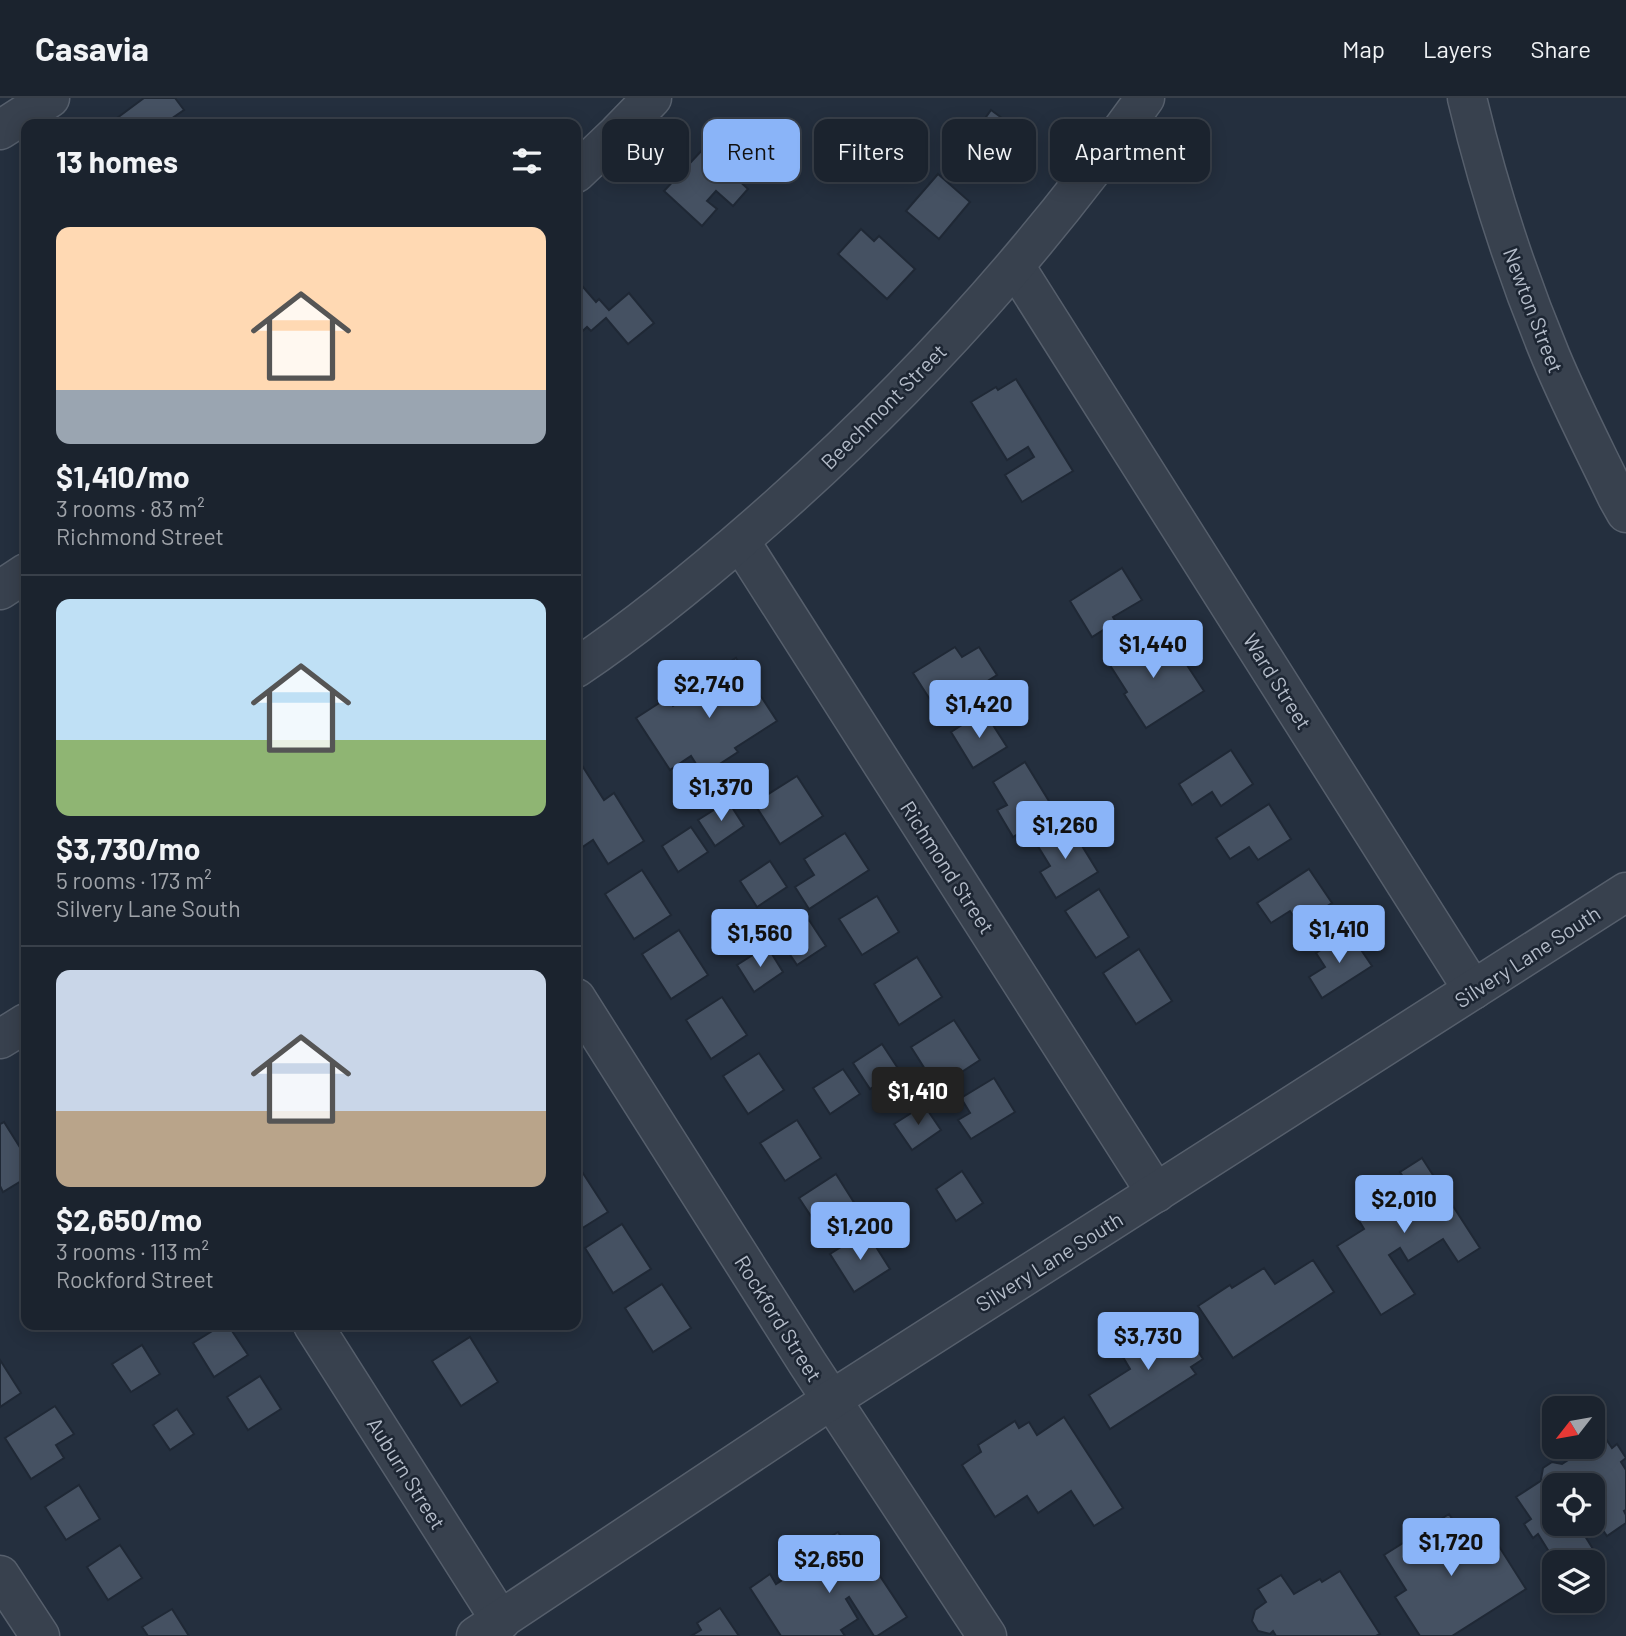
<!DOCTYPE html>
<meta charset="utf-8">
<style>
body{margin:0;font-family:Barlow,sans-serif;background:#242b36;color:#f1f3f6;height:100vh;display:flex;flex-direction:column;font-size:26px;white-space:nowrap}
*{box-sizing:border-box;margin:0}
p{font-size:23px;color:#a0a4aa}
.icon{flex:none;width:38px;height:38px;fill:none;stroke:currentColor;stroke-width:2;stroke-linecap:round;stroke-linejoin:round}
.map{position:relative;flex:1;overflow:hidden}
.panel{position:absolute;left:21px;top:21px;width:560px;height:1211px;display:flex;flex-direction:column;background:#1b232e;border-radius:14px;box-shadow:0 4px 18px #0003,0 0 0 2px #39404a}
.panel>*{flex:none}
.banner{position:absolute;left:602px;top:21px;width:665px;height:63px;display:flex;gap:14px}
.needle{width:46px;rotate:239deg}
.buttons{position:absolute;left:1542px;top:1298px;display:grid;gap:14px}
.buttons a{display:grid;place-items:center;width:63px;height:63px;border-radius:14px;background:#1b232e;box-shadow:0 4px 18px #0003,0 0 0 2px #39404a;font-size:35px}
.price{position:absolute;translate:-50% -60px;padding:0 16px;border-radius:7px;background:#8ab4f8;color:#111;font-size:23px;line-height:46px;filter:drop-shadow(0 2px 4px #0008)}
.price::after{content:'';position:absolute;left:50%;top:42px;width:21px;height:16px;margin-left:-10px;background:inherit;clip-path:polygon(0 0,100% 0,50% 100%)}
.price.current{background:#222;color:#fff}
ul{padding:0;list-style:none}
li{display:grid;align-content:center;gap:14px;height:371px;padding:0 35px}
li+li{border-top:2px solid #39404a}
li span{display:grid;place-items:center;height:217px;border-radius:14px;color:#555}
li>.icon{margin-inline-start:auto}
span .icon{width:126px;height:126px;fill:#fffc;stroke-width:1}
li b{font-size:30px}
h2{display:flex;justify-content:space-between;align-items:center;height:84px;padding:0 35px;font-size:30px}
.tag{padding:0 24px;border-radius:14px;background:#1b232e;box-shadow:0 4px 18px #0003,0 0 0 2px #39404a;font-size:24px;line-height:63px}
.tag.current{background:#8ab4f8;color:#111}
header{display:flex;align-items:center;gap:42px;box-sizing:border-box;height:98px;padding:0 35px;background:#1b232e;border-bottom:2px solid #39404a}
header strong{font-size:33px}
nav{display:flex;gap:38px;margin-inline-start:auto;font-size:24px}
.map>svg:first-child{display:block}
.building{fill:#455162;stroke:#1f2835;stroke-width:2;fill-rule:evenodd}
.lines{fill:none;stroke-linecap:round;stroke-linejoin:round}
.minor-casing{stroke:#565f6c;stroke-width:41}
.minor{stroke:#38414e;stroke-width:38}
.labels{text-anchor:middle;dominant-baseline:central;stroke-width:5;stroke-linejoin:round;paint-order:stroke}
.street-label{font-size:21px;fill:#b4bcc9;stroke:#1d2633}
</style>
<header>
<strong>Casavia</strong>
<nav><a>Map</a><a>Layers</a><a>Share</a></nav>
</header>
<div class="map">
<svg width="1626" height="1538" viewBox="0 0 1626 1538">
<rect width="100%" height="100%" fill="#242f3e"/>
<!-- building -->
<g class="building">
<path d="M144,0H175L184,12L171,21L175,26H109Z"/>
<path d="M991,12L1025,37L999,74L965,49Z"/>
<path d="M704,50L748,91L733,108L716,93L707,103L717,111L702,128L664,93Z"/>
<path d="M938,76L970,104L939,141L906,113Z"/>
<path d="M861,131L874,143L879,138L915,171L887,201L838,156Z"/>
<path d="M577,182L596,204L599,201L609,212L629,195L654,225L628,246L606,220L591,233L587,229L576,239Z"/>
<path d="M1016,281L1073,373L1022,404L1005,377L1034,359L1028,349L1007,362L971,304L996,289L998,292Z"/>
<path d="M1122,470L1142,502L1113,519L1116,524L1092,539L1070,503Z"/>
<path d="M1147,534L1168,566L1181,558L1204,593L1146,630L1124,596L1127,594L1106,561Z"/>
<path d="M955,549L962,559L979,549L997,577L938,614L913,575Z"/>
<path d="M736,560L777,623L735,650L738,654L703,677L691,658L670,672L636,620L667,600L673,608L712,583L709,578Z"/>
<path d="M984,613L1007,649L973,670L951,634Z"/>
<path d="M1231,652L1253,686L1221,708L1212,694L1192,707L1179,686Z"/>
<path d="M576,658L604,702L614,695L644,743L608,766L593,742L578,752L576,748Z"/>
<path d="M1025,664L1055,713L1013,739L997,712L1007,707L993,684Z"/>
<path d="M797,678L823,718L780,746L754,705Z"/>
<path d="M728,703L744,728L715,748L698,722Z"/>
<path d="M1269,706L1291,741L1258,762L1249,749L1230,761L1216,740Z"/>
<path d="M1068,725L1098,774L1056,800L1040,774L1050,768L1036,745Z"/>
<path d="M691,729L708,754L678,774L662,748Z"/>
<path d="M845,735L869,772L809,811L795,789L814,777L804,761Z"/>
<path d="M770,763L787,789L757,809L740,783Z"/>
<path d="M1309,771L1332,805L1299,826L1290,813L1271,825L1257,805Z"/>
<path d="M642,772L671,817L634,841L605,796Z"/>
<path d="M1099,791L1129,839L1096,860L1065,813Z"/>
<path d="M877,798L899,834L862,857L839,821Z"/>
<path d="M809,822L826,848L797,867L780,842Z"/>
<path d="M679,832L708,877L671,901L642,856Z"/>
<path d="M1349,834L1372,868L1322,900L1309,879L1325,869L1316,855Z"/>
<path d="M767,848L783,874L754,894L737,867Z"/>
<path d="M1139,851L1172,903L1136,926L1103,875Z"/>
<path d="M917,859L942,899L899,927L874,886Z"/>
<path d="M722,899L747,937L711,961L686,922Z"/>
<path d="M954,922L980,962L937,990L911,949Z"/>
<path d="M882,946L899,972L870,991L853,965Z"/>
<path d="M759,955L784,992L748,1016L723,978Z"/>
<path d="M843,971L860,996L830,1016L813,990Z"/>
<path d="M994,980L1015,1014L971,1041L958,1022L970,1015L961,1000Z"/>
<path d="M924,1007L941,1032L912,1052L894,1026Z"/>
<path d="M797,1022L821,1060L785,1083L760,1045Z"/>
<path d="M4,1024L26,1059V1080L3,1094L0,1088V1026Z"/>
<path d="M1422,1060L1480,1150L1458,1164L1443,1141L1408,1163L1400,1150L1389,1157L1415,1196L1381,1217L1337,1148L1364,1131L1355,1116L1406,1084L1400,1074Z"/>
<path d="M579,1069L608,1114L576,1134V1071Z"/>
<path d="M962,1073L983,1105L956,1123L936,1091Z"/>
<path d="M836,1076L860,1114L824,1138L799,1100Z"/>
<path d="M622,1126L651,1171L613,1195L585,1150Z"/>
<path d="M866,1133L890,1171L854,1194L830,1156Z"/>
<path d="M1313,1162L1334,1194L1233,1260L1198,1208L1230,1187L1232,1190L1264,1170L1275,1186Z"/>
<path d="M662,1186L691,1230L653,1254L625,1210Z"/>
<path d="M1176,1219L1203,1261L1191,1269L1196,1276L1110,1331L1089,1297L1130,1271L1120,1254L1145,1239L1142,1234L1154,1227L1157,1231Z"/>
<path d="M222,1227H228L248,1257L214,1279L193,1245Z"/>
<path d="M470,1239L498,1284L461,1308L432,1263Z"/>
<path d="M142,1247L160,1276L131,1294L112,1266Z"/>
<path d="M0,1262L21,1295L0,1309Z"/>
<path d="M260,1278L281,1311L248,1332L227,1299Z"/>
<path d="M55,1308L74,1336L56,1347L64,1360L31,1381L5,1340Z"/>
<path d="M177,1311L194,1336L170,1352L153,1327Z"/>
<path d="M1064,1319L1123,1410L1094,1428L1071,1393L1038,1415L1027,1398L995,1419L962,1367L981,1354L978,1347L1015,1323L1019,1330L1029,1324L1037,1337Z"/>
<path d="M1594,1337L1604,1338L1612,1350L1617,1346L1626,1360L1621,1364L1626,1372V1412L1624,1413L1626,1417V1425L1607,1438L1600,1428L1585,1438L1593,1451L1589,1453L1591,1456L1578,1465H1556L1538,1436L1533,1440L1524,1426L1531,1421L1516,1399L1542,1382L1541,1381L1543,1370L1552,1364L1562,1366L1582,1353V1349H1592V1338ZM1554,1388H1592V1426H1554Z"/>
<path d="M79,1387L100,1421L66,1442L45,1409Z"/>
<path d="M1449,1416L1467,1444L1488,1431L1526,1491L1452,1538H1420L1395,1499L1406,1492L1384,1457Z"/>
<path d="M838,1434L859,1466L868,1460L907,1519L877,1538H874L849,1499L846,1501L858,1521L841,1532L845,1538H781L750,1490L770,1476L776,1486L804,1468L798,1459Z"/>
<path d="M120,1447L142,1480L108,1502L87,1469Z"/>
<path d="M1340,1473L1380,1536L1376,1538H1276L1273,1533L1270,1536L1258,1533L1252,1523L1255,1512L1266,1504L1258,1491L1281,1477L1294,1496L1320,1481L1322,1484Z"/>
<path d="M720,1510L739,1538H691L701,1532L697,1525Z"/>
<path d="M172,1511L189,1538H148L142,1529Z"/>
</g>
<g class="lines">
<!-- minor casing -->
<g class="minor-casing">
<g id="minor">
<path d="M1467,0C1488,88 1516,175 1551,259C1571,307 1595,353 1617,399L1626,415"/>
<path d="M0,32L50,0"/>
<path d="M576,75L617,36L652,0"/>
<path d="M1015,168L1473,892"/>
<path d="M740,443L1156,1095"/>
<path d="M0,492L26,475"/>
<path d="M576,570C647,522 714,466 778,409C915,287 1039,150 1145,0"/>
<path d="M576,900L808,1266L987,1538"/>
<path d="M0,941L26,925"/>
<path d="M313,1227L501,1523"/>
<path d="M0,1477L40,1538"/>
<path d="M476,1538L831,1302L1626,794"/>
</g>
</g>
<!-- minor -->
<use href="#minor" class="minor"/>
</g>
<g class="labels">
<!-- street labels -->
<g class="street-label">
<text transform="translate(1534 212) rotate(69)">Newton Street</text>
<text transform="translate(883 308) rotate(-45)">Beechmont Street</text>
<text transform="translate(1278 583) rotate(58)">Ward Street</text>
<text transform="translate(948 769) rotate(57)">Richmond Street</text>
<text transform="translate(1527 858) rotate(-33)">Silvery Lane South</text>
<text transform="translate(1049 1163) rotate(-32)">Silvery Lane South</text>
<text transform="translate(779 1220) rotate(58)">Rockford Street</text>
<text transform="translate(407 1375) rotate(58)">Auburn Street</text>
</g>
</g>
</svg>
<div class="buttons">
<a><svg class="needle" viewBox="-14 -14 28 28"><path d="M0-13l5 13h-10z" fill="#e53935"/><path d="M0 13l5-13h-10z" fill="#a0a4aa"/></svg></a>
<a><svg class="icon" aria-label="locate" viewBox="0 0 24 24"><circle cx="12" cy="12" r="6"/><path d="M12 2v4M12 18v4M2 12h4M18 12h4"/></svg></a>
<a><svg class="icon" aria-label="layers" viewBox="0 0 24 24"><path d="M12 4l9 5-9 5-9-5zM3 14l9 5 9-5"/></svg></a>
</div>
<b class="price" style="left:1153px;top:582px">$1,440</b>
<b class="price" style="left:709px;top:622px">$2,740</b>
<b class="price" style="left:979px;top:642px">$1,420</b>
<b class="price" style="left:721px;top:725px">$1,370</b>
<b class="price" style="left:1065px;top:763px">$1,260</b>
<b class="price" style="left:1339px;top:867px">$1,410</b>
<b class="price" style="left:760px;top:871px">$1,560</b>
<b class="price current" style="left:918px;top:1029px">$1,410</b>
<b class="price" style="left:1404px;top:1137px">$2,010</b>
<b class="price" style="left:860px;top:1164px">$1,200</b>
<b class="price" style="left:1148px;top:1274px">$3,730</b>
<b class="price" style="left:1451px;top:1480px">$1,720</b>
<b class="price" style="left:829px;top:1497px">$2,650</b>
<div class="banner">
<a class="tag">Buy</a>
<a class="tag current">Rent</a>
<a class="tag">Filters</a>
<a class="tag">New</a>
<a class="tag">Apartment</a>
</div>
<section class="panel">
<h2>13 homes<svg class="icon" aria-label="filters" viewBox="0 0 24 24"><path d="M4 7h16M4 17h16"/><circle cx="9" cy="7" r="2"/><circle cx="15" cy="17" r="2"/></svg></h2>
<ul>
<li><span style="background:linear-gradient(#ffd9b3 75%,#9aa5b1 0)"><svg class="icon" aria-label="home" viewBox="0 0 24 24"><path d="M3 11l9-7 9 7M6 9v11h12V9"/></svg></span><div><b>$1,410/mo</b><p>3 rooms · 83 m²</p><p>Richmond Street</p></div></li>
<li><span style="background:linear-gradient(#bfe0f5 65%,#8fb573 0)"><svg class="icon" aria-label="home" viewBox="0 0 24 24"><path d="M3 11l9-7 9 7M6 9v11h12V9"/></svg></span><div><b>$3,730/mo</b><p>5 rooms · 173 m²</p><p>Silvery Lane South</p></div></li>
<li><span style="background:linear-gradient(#c9d6e8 65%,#b9a48a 0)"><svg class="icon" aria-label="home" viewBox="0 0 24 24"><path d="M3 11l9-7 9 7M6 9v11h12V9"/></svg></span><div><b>$2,650/mo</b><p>3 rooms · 113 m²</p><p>Rockford Street</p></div></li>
</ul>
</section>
</div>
